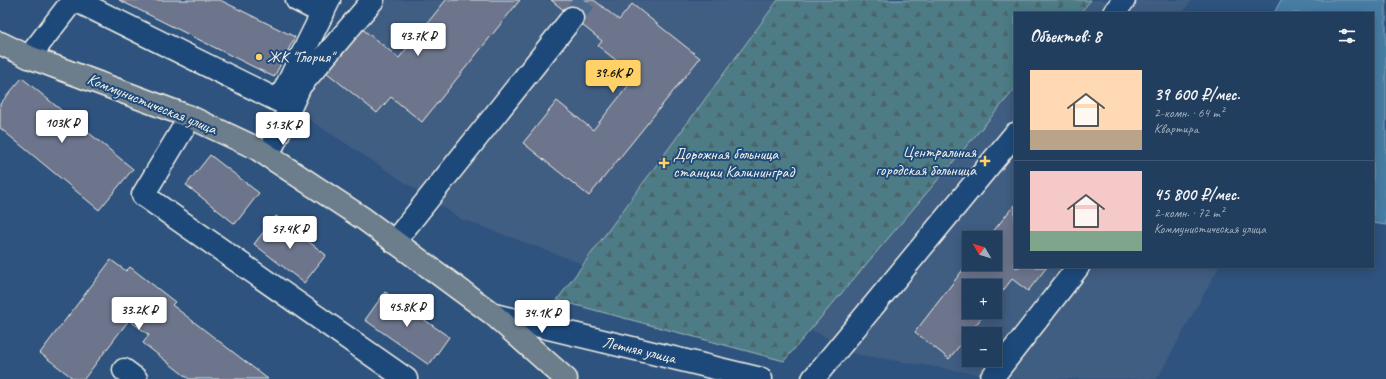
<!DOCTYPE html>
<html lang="ru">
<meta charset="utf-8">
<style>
body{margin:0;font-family:Caveat,sans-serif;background:#2a4564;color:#f1f3f6;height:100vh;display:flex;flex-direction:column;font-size:15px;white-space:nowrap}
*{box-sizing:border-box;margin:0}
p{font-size:13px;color:#a2aebc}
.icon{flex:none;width:22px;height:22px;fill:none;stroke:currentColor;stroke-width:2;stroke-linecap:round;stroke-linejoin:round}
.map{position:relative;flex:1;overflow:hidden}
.side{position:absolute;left:1014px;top:12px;width:360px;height:256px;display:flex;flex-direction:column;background:#223e5e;border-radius:0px;box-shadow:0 2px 10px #0003,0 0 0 1px #3f5773}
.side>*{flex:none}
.needle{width:26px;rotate:308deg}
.fabs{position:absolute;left:962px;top:231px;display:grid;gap:8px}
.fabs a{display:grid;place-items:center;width:40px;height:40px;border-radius:0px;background:#223e5e;box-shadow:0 2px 10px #0003,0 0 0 1px #3f5773;font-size:20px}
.price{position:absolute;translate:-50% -34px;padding:0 9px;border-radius:4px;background:#fff;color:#222;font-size:13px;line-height:26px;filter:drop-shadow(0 1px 2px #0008)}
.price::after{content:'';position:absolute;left:50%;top:24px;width:12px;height:9px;margin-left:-6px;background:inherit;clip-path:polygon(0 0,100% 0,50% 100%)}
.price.active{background:#ffd166;color:#111}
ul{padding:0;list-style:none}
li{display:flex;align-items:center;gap:12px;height:100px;padding:0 16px}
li+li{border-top:1px solid #3f5773}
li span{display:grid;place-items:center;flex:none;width:112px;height:80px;border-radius:0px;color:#555}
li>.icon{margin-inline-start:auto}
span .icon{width:48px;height:48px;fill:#fffc;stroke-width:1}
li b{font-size:17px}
h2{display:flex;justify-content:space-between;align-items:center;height:48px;padding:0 16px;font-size:17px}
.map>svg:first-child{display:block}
.built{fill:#415d82;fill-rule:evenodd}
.forest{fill:url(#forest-firs);stroke:#a0b6b8}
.water{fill:#467ba3;stroke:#8caabf}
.building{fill:#6c758c;stroke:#f4f1e8}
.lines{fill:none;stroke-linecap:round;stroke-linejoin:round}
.minor-tunnel{stroke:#4c6b8e;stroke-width:22;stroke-dasharray:22 11;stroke-linecap:butt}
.minor-casing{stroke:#f4f1e8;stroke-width:25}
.major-casing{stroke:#f4f1e8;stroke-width:25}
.minor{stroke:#1f4a7a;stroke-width:22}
.major{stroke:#6c7d8b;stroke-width:22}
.poi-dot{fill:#ffd166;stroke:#1f4a7a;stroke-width:1.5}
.labels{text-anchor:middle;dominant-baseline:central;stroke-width:4;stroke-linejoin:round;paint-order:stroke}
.poi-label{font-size:16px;fill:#f4f1e8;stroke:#1f4a7a;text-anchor:start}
.street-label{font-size:16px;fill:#f4f1e8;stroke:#1f4a7a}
</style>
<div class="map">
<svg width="1386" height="379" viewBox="0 0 1386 379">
<defs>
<pattern id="forest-firs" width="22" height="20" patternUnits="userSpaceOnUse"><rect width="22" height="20" fill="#4d7c87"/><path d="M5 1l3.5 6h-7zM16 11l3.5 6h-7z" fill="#4b656a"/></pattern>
</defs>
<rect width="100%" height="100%" fill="#2e537e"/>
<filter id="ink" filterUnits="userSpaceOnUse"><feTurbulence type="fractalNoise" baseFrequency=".025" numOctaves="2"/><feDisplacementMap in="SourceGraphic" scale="8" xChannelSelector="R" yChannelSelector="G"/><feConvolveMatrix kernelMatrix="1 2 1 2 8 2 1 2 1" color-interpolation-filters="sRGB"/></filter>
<g filter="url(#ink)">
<!-- built -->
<path class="built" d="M371,0H1192L1182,13H1015V267H1219L1157,379H1009L854,354L818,333L791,324L780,337L461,219L290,107ZM969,238H995V264H969ZM969,286H995V312H969ZM969,334H995V360H969Z"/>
<!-- forest -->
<path class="forest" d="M778,0H1091L1080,13H1015V89L784,361L557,300Z"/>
<!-- water -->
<path class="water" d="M1281,0H1386V225L1373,223V13H1274Z"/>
<!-- building -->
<g class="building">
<path d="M119,0H220L295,37L274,77Z"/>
<path d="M446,0H520L422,122L391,97L377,113L321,68L356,24L399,58Z"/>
<path d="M551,0H594L619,20L632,4L700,58L589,196L523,143L557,101L593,130L636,76L598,46L602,41Z"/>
<path d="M22,78L133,169L99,210L0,128V104Z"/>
<path d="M210,155L259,193L235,224L186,185Z"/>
<path d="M1015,204V267H1047L1028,291L1012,279L995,301V286H969V312H986L949,359L915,332L969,262V264H995V238H988Z"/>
<path d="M276,216L326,255L304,283L254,244Z"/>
<path d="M111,260L126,271L130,267L175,302L172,305L268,379H189L143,343L149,335L129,320L84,379H74L40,353Z"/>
<path d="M385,292L449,337L429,365L365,320Z"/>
</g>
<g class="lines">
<!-- minor-tunnel -->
<path class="minor-tunnel" d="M572,18L586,0"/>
<!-- minor casing -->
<g class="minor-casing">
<g id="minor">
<path d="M75,0L279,101"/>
<path d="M297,0L323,13"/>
<path d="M1114,13L1124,0"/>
<path d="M29,57L73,0"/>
<path d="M283,93L329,0"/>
<path d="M190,117L143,195L406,379"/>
<path d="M268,156L300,86L373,0"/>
<path d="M394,242L572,18"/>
<path d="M494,315L761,379"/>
<path d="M124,370L136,379"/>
<path d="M813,379L1015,134"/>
<path d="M991,379L1078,267"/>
</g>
</g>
<!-- major casing -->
<g class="major-casing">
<path id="major" d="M0,43L29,57L190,117L256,148L364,219L494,315L566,379"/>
</g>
<!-- minor -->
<use href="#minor" class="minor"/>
<!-- major -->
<use href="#major" class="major"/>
</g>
</g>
<!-- markers -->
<g class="poi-dot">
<circle cx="259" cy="57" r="4"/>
<path d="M983 155h4v4h4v4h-4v4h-4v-4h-4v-4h4z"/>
<path d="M662 157h4v4h4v4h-4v4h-4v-4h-4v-4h4z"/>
</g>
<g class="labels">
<!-- poi labels -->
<g class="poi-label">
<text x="267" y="57">ЖК "Глория"</text>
<text x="976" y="152" text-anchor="end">Центральная<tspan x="976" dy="18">городская больница</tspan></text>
<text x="673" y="154">Дорожная больница<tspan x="673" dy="18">станции Калининград</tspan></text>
</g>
<!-- street labels -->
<g class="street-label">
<text transform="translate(152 104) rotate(22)">Коммунистическая улица</text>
<text transform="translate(639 350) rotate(13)">Летняя улица</text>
</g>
</g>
</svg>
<div class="fabs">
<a><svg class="needle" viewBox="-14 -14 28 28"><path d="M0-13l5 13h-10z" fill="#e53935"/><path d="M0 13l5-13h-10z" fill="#a2aebc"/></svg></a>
<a>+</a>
<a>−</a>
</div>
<b class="price" style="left:418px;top:57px">43.7K ₽</b>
<b class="price active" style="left:613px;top:94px">39.6K ₽</b>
<b class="price" style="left:62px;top:144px">103K ₽</b>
<b class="price" style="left:283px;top:146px">51.3K ₽</b>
<b class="price" style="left:290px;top:250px">57.4K ₽</b>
<b class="price" style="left:407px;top:328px">45.8K ₽</b>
<b class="price" style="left:139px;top:331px">33.2K ₽</b>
<b class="price" style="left:542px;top:334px">34.1K ₽</b>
<section class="side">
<h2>Объектов: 8<svg class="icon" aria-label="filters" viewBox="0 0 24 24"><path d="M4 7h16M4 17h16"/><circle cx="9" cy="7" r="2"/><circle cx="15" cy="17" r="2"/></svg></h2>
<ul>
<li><span style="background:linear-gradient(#ffd9b3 75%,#b9a48a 0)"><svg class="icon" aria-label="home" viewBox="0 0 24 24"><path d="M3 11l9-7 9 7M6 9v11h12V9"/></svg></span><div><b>39 600 ₽/мес.</b><p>2-комн. · 64 m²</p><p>Квартира</p></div></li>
<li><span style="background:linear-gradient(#f6c9c9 75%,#7fa58c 0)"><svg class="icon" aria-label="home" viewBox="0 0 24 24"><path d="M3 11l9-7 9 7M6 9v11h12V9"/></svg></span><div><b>45 800 ₽/мес.</b><p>2-комн. · 72 m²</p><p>Коммунистическая улица</p></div></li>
</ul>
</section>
</div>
